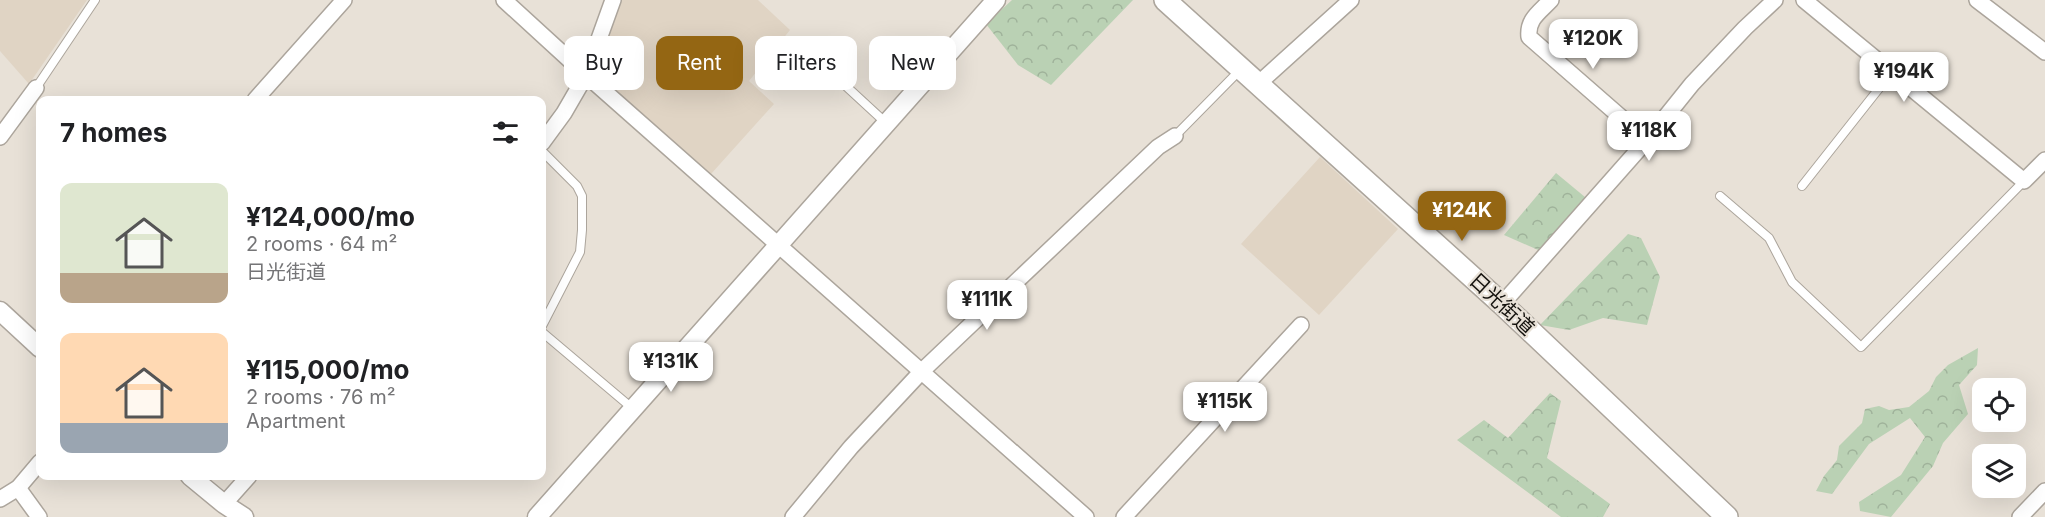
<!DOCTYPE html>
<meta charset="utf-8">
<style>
body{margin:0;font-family:Inter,"Noto Sans JP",sans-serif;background:#f6f6f6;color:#202124;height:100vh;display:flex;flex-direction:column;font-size:22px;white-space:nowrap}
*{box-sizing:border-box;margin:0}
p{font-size:20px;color:#757577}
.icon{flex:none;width:33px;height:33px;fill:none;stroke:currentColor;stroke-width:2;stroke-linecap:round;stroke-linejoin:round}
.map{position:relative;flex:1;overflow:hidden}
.drawer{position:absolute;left:36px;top:96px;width:510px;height:384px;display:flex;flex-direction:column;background:#fff;border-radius:12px;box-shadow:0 6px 24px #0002}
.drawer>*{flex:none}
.hud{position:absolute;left:564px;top:36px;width:570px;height:54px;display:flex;gap:12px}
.fabs{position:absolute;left:1972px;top:378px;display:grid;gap:12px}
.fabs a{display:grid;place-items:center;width:54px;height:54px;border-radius:12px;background:#fff;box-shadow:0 6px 24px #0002;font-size:30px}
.price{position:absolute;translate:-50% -51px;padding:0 14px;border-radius:12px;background:#fff;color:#222;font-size:20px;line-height:39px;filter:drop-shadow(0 2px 3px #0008)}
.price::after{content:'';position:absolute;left:50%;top:36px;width:18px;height:14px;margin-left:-9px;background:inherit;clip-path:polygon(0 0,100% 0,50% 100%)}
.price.on{background:#946613;color:#fff}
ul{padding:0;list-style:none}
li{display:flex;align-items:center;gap:18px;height:150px;padding:0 24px}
li span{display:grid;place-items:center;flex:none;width:168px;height:120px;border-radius:12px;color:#555}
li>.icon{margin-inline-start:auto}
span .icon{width:72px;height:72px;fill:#fffc;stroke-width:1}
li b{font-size:26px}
h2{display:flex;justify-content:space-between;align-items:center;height:72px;padding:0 24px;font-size:26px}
.chip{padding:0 21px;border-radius:12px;background:#fff;box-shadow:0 6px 24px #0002;font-size:21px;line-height:54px}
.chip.on{background:#946613;color:#fff}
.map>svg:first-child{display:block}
.built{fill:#e0d4c4}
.forest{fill:url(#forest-crowns)}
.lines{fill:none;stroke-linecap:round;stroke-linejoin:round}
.service-casing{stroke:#aca59c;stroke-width:10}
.minor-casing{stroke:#aca59c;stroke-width:18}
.tertiary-casing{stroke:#aca59c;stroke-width:21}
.secondary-casing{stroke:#aca59c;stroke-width:24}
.service{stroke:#fff;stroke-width:8}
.minor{stroke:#fff;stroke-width:15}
.tertiary{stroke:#fff;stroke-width:18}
.secondary{stroke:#fff;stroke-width:21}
.labels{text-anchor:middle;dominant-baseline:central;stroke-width:4.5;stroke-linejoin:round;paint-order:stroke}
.street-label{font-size:20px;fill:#14120e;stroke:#e8e1d7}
</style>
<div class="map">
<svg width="2045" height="517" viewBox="0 0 2045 517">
<defs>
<pattern id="forest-crowns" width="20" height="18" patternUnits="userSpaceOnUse" patternTransform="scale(1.5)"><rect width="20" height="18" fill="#bad1b4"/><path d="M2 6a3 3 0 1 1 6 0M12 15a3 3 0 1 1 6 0" fill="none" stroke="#9fb29a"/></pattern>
</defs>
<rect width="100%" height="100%" fill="#e8e1d7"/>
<!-- built -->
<g class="built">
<path d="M0,0H87L29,84L0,51Z"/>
<path d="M619,0H758L790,30L749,81L774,104L711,174L599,79L597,71V59Z"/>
<path d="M1320,157L1398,229L1319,315L1241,244Z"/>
</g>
<!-- forest -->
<g class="forest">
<path d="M1012,0H1133L1051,85L1018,65L986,24Z"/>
<path d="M1556,173L1597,207L1552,256L1504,235Z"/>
<path d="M1628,234L1641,238L1660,277L1647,325L1603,318L1569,330L1540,325Z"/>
<path d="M1978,348L1977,365L1959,385L1968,414L1943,443L1933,466L1891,517L1860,511L1859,502L1901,475L1925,437L1910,418L1869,444L1832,494L1816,491L1824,476L1837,460L1839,446L1862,423L1865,409L1879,406L1889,410L1909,407L1929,391L1936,377L1948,365Z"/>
<path d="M1550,393L1561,401L1547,458L1610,504L1603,517H1561L1457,440L1484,420L1508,438Z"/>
</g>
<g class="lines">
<!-- service casing -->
<g class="service-casing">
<g id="service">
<path d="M822,64L886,123"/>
<path d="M36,88L95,0"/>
<path d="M1175,136L1241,69"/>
<path d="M542,151L577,186L582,196V230L580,252L542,326"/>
<path d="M1802,186L1892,72"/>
<path d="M1720,196L1769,238L1792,282L1861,347L2024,181"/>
<path d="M542,332L632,408"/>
</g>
</g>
<!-- minor casing -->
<g class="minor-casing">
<g id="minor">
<path d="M504,0L586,75L564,113L542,143"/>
<path d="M613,0L586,75L1086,517"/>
<path d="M1551,0C1540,12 1527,19 1529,37L1647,140"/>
<path d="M1804,0L2024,181L2045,160"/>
<path d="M1977,0L2045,52"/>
<path d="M1258,84L1351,0"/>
<path d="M255,100L344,0"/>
<path d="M0,137L36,88"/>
<path d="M1502,304L1647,140L1692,84L1745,28L1775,0"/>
<path d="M18,488L39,517"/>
<path d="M0,499L18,488L40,462"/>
<path d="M224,504L249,476"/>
<path d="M793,517L851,447L922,371L1158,147L1175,136"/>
<path d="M1124,517L1301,325"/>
<path d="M2020,517L2045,491"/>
</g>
</g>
<!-- tertiary casing -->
<g class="tertiary-casing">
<g id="tertiary">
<path d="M0,311L40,348"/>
<path d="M190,476L224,504L244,517"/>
<path d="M537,517L996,0"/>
</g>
</g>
<!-- secondary casing -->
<g class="secondary-casing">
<path id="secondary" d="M1165,0L1502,304L1727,517"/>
</g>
<!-- service -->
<use href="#service" class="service"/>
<!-- minor -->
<use href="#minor" class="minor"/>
<!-- tertiary -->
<use href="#tertiary" class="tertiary"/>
<!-- secondary -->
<use href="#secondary" class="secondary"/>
</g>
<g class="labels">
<!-- street labels -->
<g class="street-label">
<text transform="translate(1502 304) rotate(43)">日光街道</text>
</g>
</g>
</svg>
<div class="fabs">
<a><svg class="icon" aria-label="locate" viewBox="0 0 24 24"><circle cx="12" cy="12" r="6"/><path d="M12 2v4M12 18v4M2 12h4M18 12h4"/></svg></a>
<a><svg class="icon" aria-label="layers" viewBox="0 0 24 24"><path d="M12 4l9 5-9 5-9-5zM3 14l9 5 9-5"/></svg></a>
</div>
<b class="price" style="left:1593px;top:70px">¥120K</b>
<b class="price" style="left:1904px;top:103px">¥194K</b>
<b class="price" style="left:1649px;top:162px">¥118K</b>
<b class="price on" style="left:1462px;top:242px">¥124K</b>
<b class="price" style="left:987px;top:331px">¥111K</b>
<b class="price" style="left:671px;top:393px">¥131K</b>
<b class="price" style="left:1225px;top:433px">¥115K</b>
<div class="hud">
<a class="chip">Buy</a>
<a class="chip on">Rent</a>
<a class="chip">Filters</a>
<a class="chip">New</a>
</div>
<section class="drawer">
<h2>7 homes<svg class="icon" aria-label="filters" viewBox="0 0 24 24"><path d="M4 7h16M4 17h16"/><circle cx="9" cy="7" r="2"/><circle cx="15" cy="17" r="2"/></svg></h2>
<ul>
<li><span style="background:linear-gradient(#dfe7d0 75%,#b9a48a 0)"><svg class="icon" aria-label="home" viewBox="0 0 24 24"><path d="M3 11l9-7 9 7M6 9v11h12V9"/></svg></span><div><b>¥124,000/mo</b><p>2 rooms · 64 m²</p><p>日光街道</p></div></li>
<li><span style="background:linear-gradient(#ffd9b3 75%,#9aa5b1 0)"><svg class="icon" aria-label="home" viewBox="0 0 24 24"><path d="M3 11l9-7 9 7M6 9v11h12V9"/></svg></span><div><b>¥115,000/mo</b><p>2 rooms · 76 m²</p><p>Apartment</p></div></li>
</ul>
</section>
</div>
